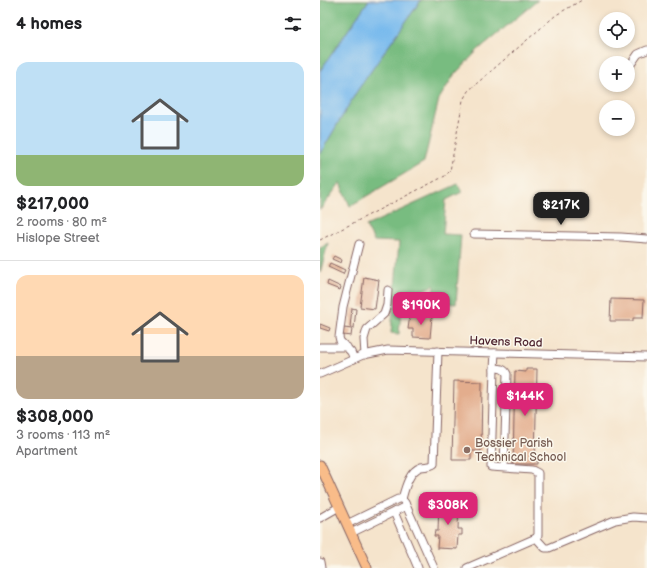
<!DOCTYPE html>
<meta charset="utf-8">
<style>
body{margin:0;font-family:"Balsamiq Sans",sans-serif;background:#f6f6f6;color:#202124;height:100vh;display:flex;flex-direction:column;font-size:15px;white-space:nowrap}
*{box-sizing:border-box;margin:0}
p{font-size:13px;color:#757577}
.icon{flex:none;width:22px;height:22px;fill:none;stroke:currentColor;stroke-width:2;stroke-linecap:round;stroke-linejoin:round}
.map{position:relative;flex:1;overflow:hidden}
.side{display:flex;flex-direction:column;background:#fff;width:320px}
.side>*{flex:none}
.controls{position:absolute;left:279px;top:12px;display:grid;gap:8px}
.controls a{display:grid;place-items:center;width:36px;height:36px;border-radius:50%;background:#fff;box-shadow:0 2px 6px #0003;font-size:20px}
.price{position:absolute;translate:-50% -34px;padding:0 9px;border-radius:8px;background:#db2777;color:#fff;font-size:13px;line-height:26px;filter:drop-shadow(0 1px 2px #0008)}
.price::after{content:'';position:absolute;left:50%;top:24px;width:12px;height:9px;margin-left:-6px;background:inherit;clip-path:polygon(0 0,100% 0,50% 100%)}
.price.active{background:#222;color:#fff}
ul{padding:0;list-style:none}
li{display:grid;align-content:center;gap:8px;height:212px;padding:0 16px}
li+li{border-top:1px solid #e0e0e0}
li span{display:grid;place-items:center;height:124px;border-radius:12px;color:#555}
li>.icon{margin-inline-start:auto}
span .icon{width:72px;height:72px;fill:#fffc;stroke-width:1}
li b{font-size:17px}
h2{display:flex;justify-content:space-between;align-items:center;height:48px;padding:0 16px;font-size:17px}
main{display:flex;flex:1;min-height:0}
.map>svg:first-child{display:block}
.forest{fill:#78bc80;stroke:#616e56}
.water{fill:#78baed;stroke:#616c8c}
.building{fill:#e3ad8d}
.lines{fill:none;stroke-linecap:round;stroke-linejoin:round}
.minor-casing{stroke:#866463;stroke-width:9}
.major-casing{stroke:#866463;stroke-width:11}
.path{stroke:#866463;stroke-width:1;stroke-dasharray:3 3;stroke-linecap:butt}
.minor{stroke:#fff;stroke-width:7}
.major{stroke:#f9bc89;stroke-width:9}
.education-dot{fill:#8d6e63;stroke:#fbf7ec;stroke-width:1.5}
.labels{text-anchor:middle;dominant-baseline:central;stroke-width:3;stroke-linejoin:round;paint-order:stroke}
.street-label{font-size:12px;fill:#4a1f2b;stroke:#fbf7ec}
.education-label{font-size:12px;fill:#785e54;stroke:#fbf7ec;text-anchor:start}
</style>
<main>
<section class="side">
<h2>4 homes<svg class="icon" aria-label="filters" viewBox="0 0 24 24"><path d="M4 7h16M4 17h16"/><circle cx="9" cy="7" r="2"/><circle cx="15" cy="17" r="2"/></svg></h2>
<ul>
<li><span style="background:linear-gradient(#bfe0f5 75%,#8fb573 0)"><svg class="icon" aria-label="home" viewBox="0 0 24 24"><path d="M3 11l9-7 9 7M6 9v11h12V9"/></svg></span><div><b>$217,000</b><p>2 rooms · 80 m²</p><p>Hislope Street</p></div></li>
<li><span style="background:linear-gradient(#ffd9b3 65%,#b9a48a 0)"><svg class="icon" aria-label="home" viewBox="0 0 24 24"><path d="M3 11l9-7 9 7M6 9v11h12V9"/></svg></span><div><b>$308,000</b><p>3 rooms · 113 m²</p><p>Apartment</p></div></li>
</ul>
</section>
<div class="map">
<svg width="327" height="568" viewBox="0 0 327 568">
<rect width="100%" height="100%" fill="#fbf7ec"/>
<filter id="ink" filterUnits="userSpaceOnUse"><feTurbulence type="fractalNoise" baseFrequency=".025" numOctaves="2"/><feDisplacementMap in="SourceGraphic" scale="8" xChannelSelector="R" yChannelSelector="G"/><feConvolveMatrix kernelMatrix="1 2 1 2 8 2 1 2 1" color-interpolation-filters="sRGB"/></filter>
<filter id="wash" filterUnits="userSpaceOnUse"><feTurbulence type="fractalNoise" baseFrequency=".012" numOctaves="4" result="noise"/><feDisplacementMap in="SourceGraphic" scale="16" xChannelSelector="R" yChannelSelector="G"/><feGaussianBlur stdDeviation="0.9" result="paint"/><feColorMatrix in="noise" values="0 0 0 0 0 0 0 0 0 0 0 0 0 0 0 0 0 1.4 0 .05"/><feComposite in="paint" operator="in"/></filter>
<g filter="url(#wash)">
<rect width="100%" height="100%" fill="#f5e4cc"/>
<!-- forest -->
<g class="forest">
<path d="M0,0H49L0,71Z"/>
<path d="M101,0H218L159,49L134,75L119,99L104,162L30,206L20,183L0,210V154L37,91Z"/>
<path d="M138,184L142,192L126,200L123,234L141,235L136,304L113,302L114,285L82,299L79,334L71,333L79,242L54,241L46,226Z"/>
<path d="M8,243L0,273V248Z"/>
</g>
<!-- water -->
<path class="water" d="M49,0H101L37,91L0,154V71Z"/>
<g id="blocks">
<!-- building -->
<g class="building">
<path d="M14,256L22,260L21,263L12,259Z"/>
<path d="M10,263L25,270L23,274L8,267Z"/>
<path d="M44,277L59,280L55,309L40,307Z"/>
<path d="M8,281L21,287L20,290L7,285Z"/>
<path d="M291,299L324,300L323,318H313V321H290Z"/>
<path d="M32,308L36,309L34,328L30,327Z"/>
<path d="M90,315L112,316L110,338L93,337V329H88Z"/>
<path d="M0,324L10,328L9,331L0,328Z"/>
<path d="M24,328L32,329L31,336L23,335Z"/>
<path d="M206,369H217L215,461H217V464H193L195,371L206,372Z"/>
<path d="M134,381L162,382L161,451H151V460H132Z"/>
<path d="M119,503H139L138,529H142V535H138L137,549L117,548L118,536H114L115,531H118Z"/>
</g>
</g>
</g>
<g filter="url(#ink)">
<use href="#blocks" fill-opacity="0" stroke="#866463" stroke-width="1"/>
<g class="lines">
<!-- minor casing -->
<g class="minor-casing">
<g id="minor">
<path d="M309,67L318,54L327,50"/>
<path d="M154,234L301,237L327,239"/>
<path d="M0,347H27"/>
<path d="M45,355L44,339L47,329L64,314L67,305L68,290"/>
<path d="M34,359L31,352L20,341L19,337L23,307L39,244"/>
<path d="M174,369L175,353"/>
<path d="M0,374L43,355L68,350L327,357"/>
<path d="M82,499C85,488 89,471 101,467C106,466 110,467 114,464L118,351"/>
<path d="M85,503L114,568"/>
<path d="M74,512L98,568"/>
<path d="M0,518L19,507"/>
<path d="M27,524L78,499H82L85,503L84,507L31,533"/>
<path d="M216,538L225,548H229L295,520L313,517L327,518"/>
<path d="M0,562L1,568"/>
<path d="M147,568L216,538L218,535V473L212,470L171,467L174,369C179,367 185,369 187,374L184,467"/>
</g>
</g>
<!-- major casing -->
<g class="major-casing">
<path id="major" d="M0,465L47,568"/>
</g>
<!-- path -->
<path class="path" d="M0,240L125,176L130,171L143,100L148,91L236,15L262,0"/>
<!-- minor -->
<use href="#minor" class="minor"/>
<!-- major -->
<use href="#major" class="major"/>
</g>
</g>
<!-- markers -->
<circle class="education-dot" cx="147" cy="450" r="4"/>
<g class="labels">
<!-- street labels -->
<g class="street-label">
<text transform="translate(186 342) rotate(2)">Havens Road</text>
</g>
<!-- education labels -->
<g class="education-label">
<text x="155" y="443">Bossier Parish<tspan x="155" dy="14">Technical School</tspan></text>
</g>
</g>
</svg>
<div class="controls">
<a><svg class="icon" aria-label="locate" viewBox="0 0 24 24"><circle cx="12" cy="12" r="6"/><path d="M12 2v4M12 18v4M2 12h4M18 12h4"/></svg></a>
<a>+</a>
<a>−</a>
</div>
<b class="price active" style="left:241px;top:226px">$217K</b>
<b class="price" style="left:101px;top:326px">$190K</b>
<b class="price" style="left:205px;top:417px">$144K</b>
<b class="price" style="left:128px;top:526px">$308K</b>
</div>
</main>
